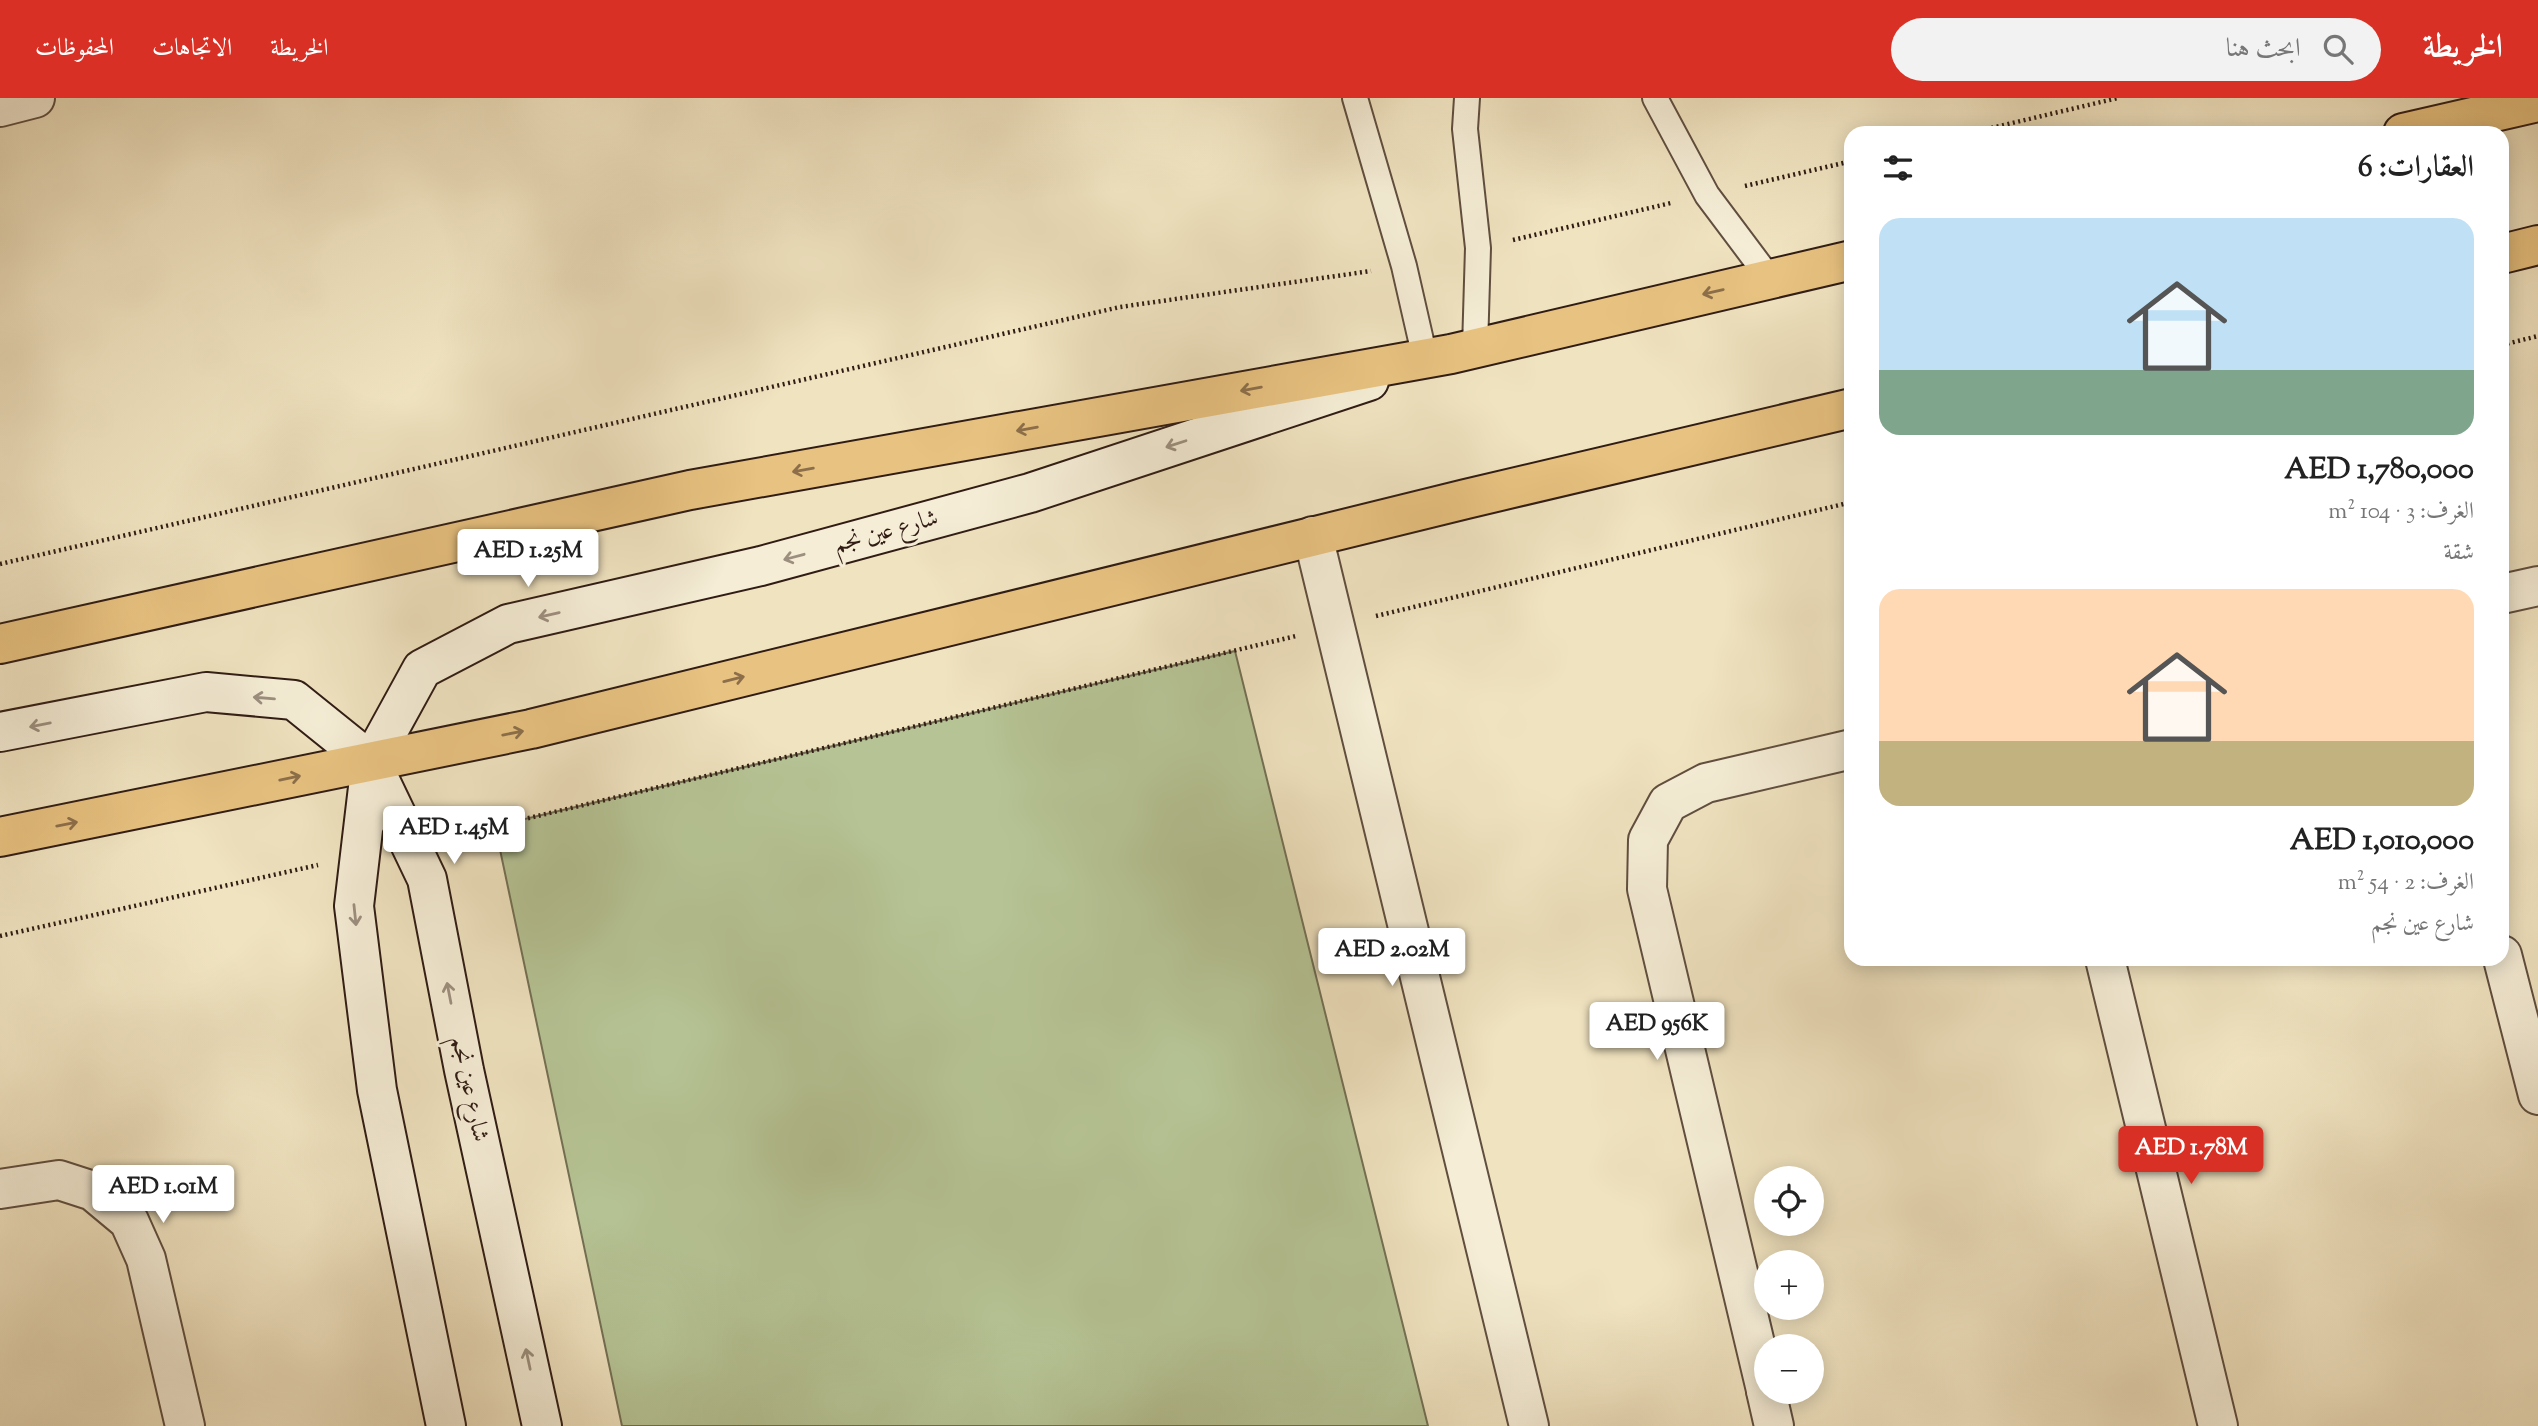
<!DOCTYPE html>
<html lang="ar">
<meta charset="utf-8">
<style>
body{margin:0;font-family:"Sorts Mill Goudy",Amiri,serif;background:#f2f2f2;color:#222;direction:rtl;height:100vh;display:flex;flex-direction:column;font-size:26px;white-space:nowrap}
*{box-sizing:border-box;margin:0}
p{font-size:23px;color:#767676}
.icon{flex:none;width:38px;height:38px;fill:none;stroke:currentColor;stroke-width:2;stroke-linecap:round;stroke-linejoin:round}
.map{position:relative;flex:1;overflow:hidden;direction:ltr}
.sheet{position:absolute;left:1844px;top:28px;width:665px;height:840px;display:flex;flex-direction:column;background:#fff;border-radius:21px;box-shadow:0 4px 18px #0003;direction:rtl}
.sheet>*{flex:none}
.tools{position:absolute;left:1754px;top:1068px;display:grid;gap:14px}
.tools a{display:grid;place-items:center;width:70px;height:70px;border-radius:50%;background:#fff;box-shadow:0 4px 18px #0003;font-size:35px}
.price{position:absolute;translate:-50% -60px;padding:0 16px;border-radius:7px;background:#fff;color:#222;font-size:23px;line-height:46px;filter:drop-shadow(0 2px 4px #0008)}
.price::after{content:'';position:absolute;left:50%;top:42px;width:21px;height:16px;margin-left:-10px;background:inherit;clip-path:polygon(0 0,100% 0,50% 100%)}
.price.on{background:#d93025;color:#fff}
ul{padding:0;list-style:none}
li{display:grid;align-content:center;gap:14px;height:371px;padding:0 35px}
li span{display:grid;place-items:center;height:217px;border-radius:21px;color:#555}
li>.icon{margin-inline-start:auto}
span .icon{width:126px;height:126px;fill:#fffc;stroke-width:1}
li b{font-size:30px}
h2{display:flex;justify-content:space-between;align-items:center;height:84px;padding:0 35px;font-size:30px}
header{display:flex;align-items:center;gap:42px;box-sizing:border-box;height:98px;padding:0 35px;background:#d93025;color:#fff}
header strong{font-size:33px}
nav{display:flex;gap:38px;margin-inline-start:auto;font-size:24px}
.search{width:490px;height:63px;background:#f2f2f2;display:flex;align-items:center;gap:18px;box-sizing:border-box;padding:0 24px;border-radius:38px;color:#767676;font-size:26px}
.map>svg:first-child{display:block}
.green{fill:#b6c495;stroke:#737054;stroke-width:2}
.lines{fill:none;stroke-linecap:round;stroke-linejoin:round}
.service-casing{stroke:#604e3f;stroke-width:28}
.minor-casing{stroke:#604e3f;stroke-width:42}
.secondary-casing{stroke:#301c14;stroke-width:42}
.primary-casing{stroke:#301c14;stroke-width:42}
.path{stroke:#301c14;stroke-width:4.5;stroke-dasharray:2 3.5;stroke-linecap:butt}
.service{stroke:#f5edd6;stroke-width:24}
.minor{stroke:#f5edd6;stroke-width:38}
.secondary{stroke:#f5edd6;stroke-width:38}
.primary{stroke:#e8c280;stroke-width:38}
.oneway{stroke:#8c6f4a}
.oneway2{stroke:#9c8f7f}
.labels{text-anchor:middle;dominant-baseline:central;stroke-width:6;stroke-linejoin:round;paint-order:stroke}
.street-label{font-size:24px;fill:#301c14;stroke:#f5edd6}
</style>
<header>
<strong>الخريطة</strong>
<div class="search"><svg class="icon" aria-label="search" viewBox="0 0 24 24"><circle cx="10" cy="10" r="6"/><path d="M15 15l6 6"/></svg>ابحث هنا</div>
<nav><a>الخريطة</a><a>الاتجاهات</a><a>المحفوظات</a></nav>
</header>
<div class="map">
<svg width="2538" height="1328" viewBox="0 0 2538 1328">
<rect width="100%" height="100%" fill="#f0e3c0"/>
<filter id="stains"><feTurbulence type="fractalNoise" baseFrequency=".00286" numOctaves="4"/><feColorMatrix values="0 0 0 0 .2 0 0 0 0 .09 0 0 0 0 .02 0 0 0 .5 -.17"/></filter>
<radialGradient id="worn" r=".72"><stop offset=".6" stop-color="#630" stop-opacity="0"/><stop offset="1" stop-color="#630" stop-opacity=".3"/></radialGradient>
<!-- green -->
<path class="green" d="M1235,553L1428,1328H622L495,728Z"/>
<g class="lines">
<!-- service casing -->
<g class="service-casing">
<g id="service">
<path d="M1355,0L1404,168L1425,260"/>
<path d="M1467,0L1465,31L1478,150L1475,250"/>
<path d="M1655,0L1707,97L1770,181"/>
</g>
</g>
<!-- minor casing -->
<g class="minor-casing">
<g id="minor">
<path d="M0,9L35,0"/>
<path d="M1313,438L1529,1328"/>
<path d="M2502,496L2538,488"/>
<path d="M2502,857L2538,997"/>
<path d="M2105,861L2218,1328"/>
<path d="M0,1091L59,1082L93,1093L129,1123L146,1161L185,1328"/>
<path d="M1766,1292L1647,791L1648,742L1668,705L1706,685L1852,651"/>
<path d="M1766,1293L1774,1328"/>
</g>
</g>
<!-- secondary casing -->
<g class="secondary-casing">
<g id="secondary">
<path d="M0,634L206,594L294,602L371,664L427,781L464,972L542,1328"/>
<path d="M446,1328L377,992L354,808L371,664L422,571L508,526L761,468L1030,395L1369,283"/>
</g>
</g>
<!-- primary casing -->
<g class="primary-casing">
<g id="primary">
<path d="M2403,35L2538,4"/>
<path d="M2502,156L2538,147"/>
<path d="M0,546L690,392L1451,256L1852,162"/>
<path d="M0,739L531,631L1466,401L1852,310"/>
</g>
</g>
<!-- path -->
<g class="path">
<path d="M1970,35L2118,0"/>
<path d="M1745,88L1852,63"/>
<path d="M1513,142L1671,105"/>
<path d="M2502,247L2538,238"/>
<path d="M0,466L1120,209L1371,173"/>
<path d="M1376,518L1852,404"/>
<path d="M453,738L1296,538"/>
<path d="M0,838L318,767"/>
</g>
<!-- service -->
<use href="#service" class="service"/>
<!-- minor -->
<use href="#minor" class="minor"/>
<!-- secondary -->
<use href="#secondary" class="secondary"/>
<!-- primary -->
<use href="#primary" class="primary"/>
</g>
<!-- one-way arrows -->
<defs><path id="oneway-shaft" d="M-6 0H5M1.5-3L5.5 0L1.5 3" fill="none" stroke-width="1.6" stroke-linecap="round" stroke-linejoin="round" transform="scale(1.75)"/></defs>
<g class="oneway">
<use href="#oneway-shaft" transform="translate(1713 194) rotate(167)"/>
<use href="#oneway-shaft" transform="translate(1251 291) rotate(170)"/>
<use href="#oneway-shaft" transform="translate(1027 331) rotate(170)"/>
<use href="#oneway-shaft" transform="translate(803 372) rotate(170)"/>
<use href="#oneway-shaft" transform="translate(734 581) rotate(-14)"/>
<use href="#oneway-shaft" transform="translate(513 635) rotate(-11)"/>
<use href="#oneway-shaft" transform="translate(290 680) rotate(-12)"/>
<use href="#oneway-shaft" transform="translate(67 726) rotate(-11)"/>
</g>
<g class="oneway2">
<use href="#oneway-shaft" transform="translate(1176 346) rotate(162)"/>
<use href="#oneway-shaft" transform="translate(794 459) rotate(165)"/>
<use href="#oneway-shaft" transform="translate(549 517) rotate(167)"/>
<use href="#oneway-shaft" transform="translate(264 600) rotate(-175)"/>
<use href="#oneway-shaft" transform="translate(40 627) rotate(169)"/>
<use href="#oneway-shaft" transform="translate(355 817) rotate(84)"/>
<use href="#oneway-shaft" transform="translate(449 895) rotate(-101)"/>
<use href="#oneway-shaft" transform="translate(528 1261) rotate(-102)"/>
</g>
<g class="labels">
<!-- street labels -->
<g class="street-label">
<text transform="translate(886 434) rotate(-15)">شارع عين نجم</text>
<text transform="translate(469 991) rotate(78)">شارع عين نجم</text>
</g>
</g>
<rect width="100%" height="100%" filter="url(#stains)"/>
<rect width="100%" height="100%" fill="url(#worn)"/>
</svg>
<div class="tools">
<a><svg class="icon" aria-label="locate" viewBox="0 0 24 24"><circle cx="12" cy="12" r="6"/><path d="M12 2v4M12 18v4M2 12h4M18 12h4"/></svg></a>
<a>+</a>
<a>−</a>
</div>
<b class="price" style="left:528px;top:491px">AED 1.25M</b>
<b class="price" style="left:454px;top:768px">AED 1.45M</b>
<b class="price" style="left:1392px;top:890px">AED 2.02M</b>
<b class="price" style="left:1657px;top:964px">AED 956K</b>
<b class="price on" style="left:2191px;top:1088px">AED 1.78M</b>
<b class="price" style="left:163px;top:1127px">AED 1.01M</b>
<section class="sheet">
<h2>العقارات: 6<svg class="icon" aria-label="filters" viewBox="0 0 24 24"><path d="M4 7h16M4 17h16"/><circle cx="9" cy="7" r="2"/><circle cx="15" cy="17" r="2"/></svg></h2>
<ul>
<li><span style="background:linear-gradient(#bfe0f5 70%,#7fa58c 0)"><svg class="icon" aria-label="home" viewBox="0 0 24 24"><path d="M3 11l9-7 9 7M6 9v11h12V9"/></svg></span><div><b>AED 1,780,000</b><p>الغرف: 3 · 104 m²</p><p>شقة</p></div></li>
<li><span style="background:linear-gradient(#ffd9b3 70%,#c2b280 0)"><svg class="icon" aria-label="home" viewBox="0 0 24 24"><path d="M3 11l9-7 9 7M6 9v11h12V9"/></svg></span><div><b>AED 1,010,000</b><p>الغرف: 2 · 54 m²</p><p>شارع عين نجم</p></div></li>
</ul>
</section>
</div>
